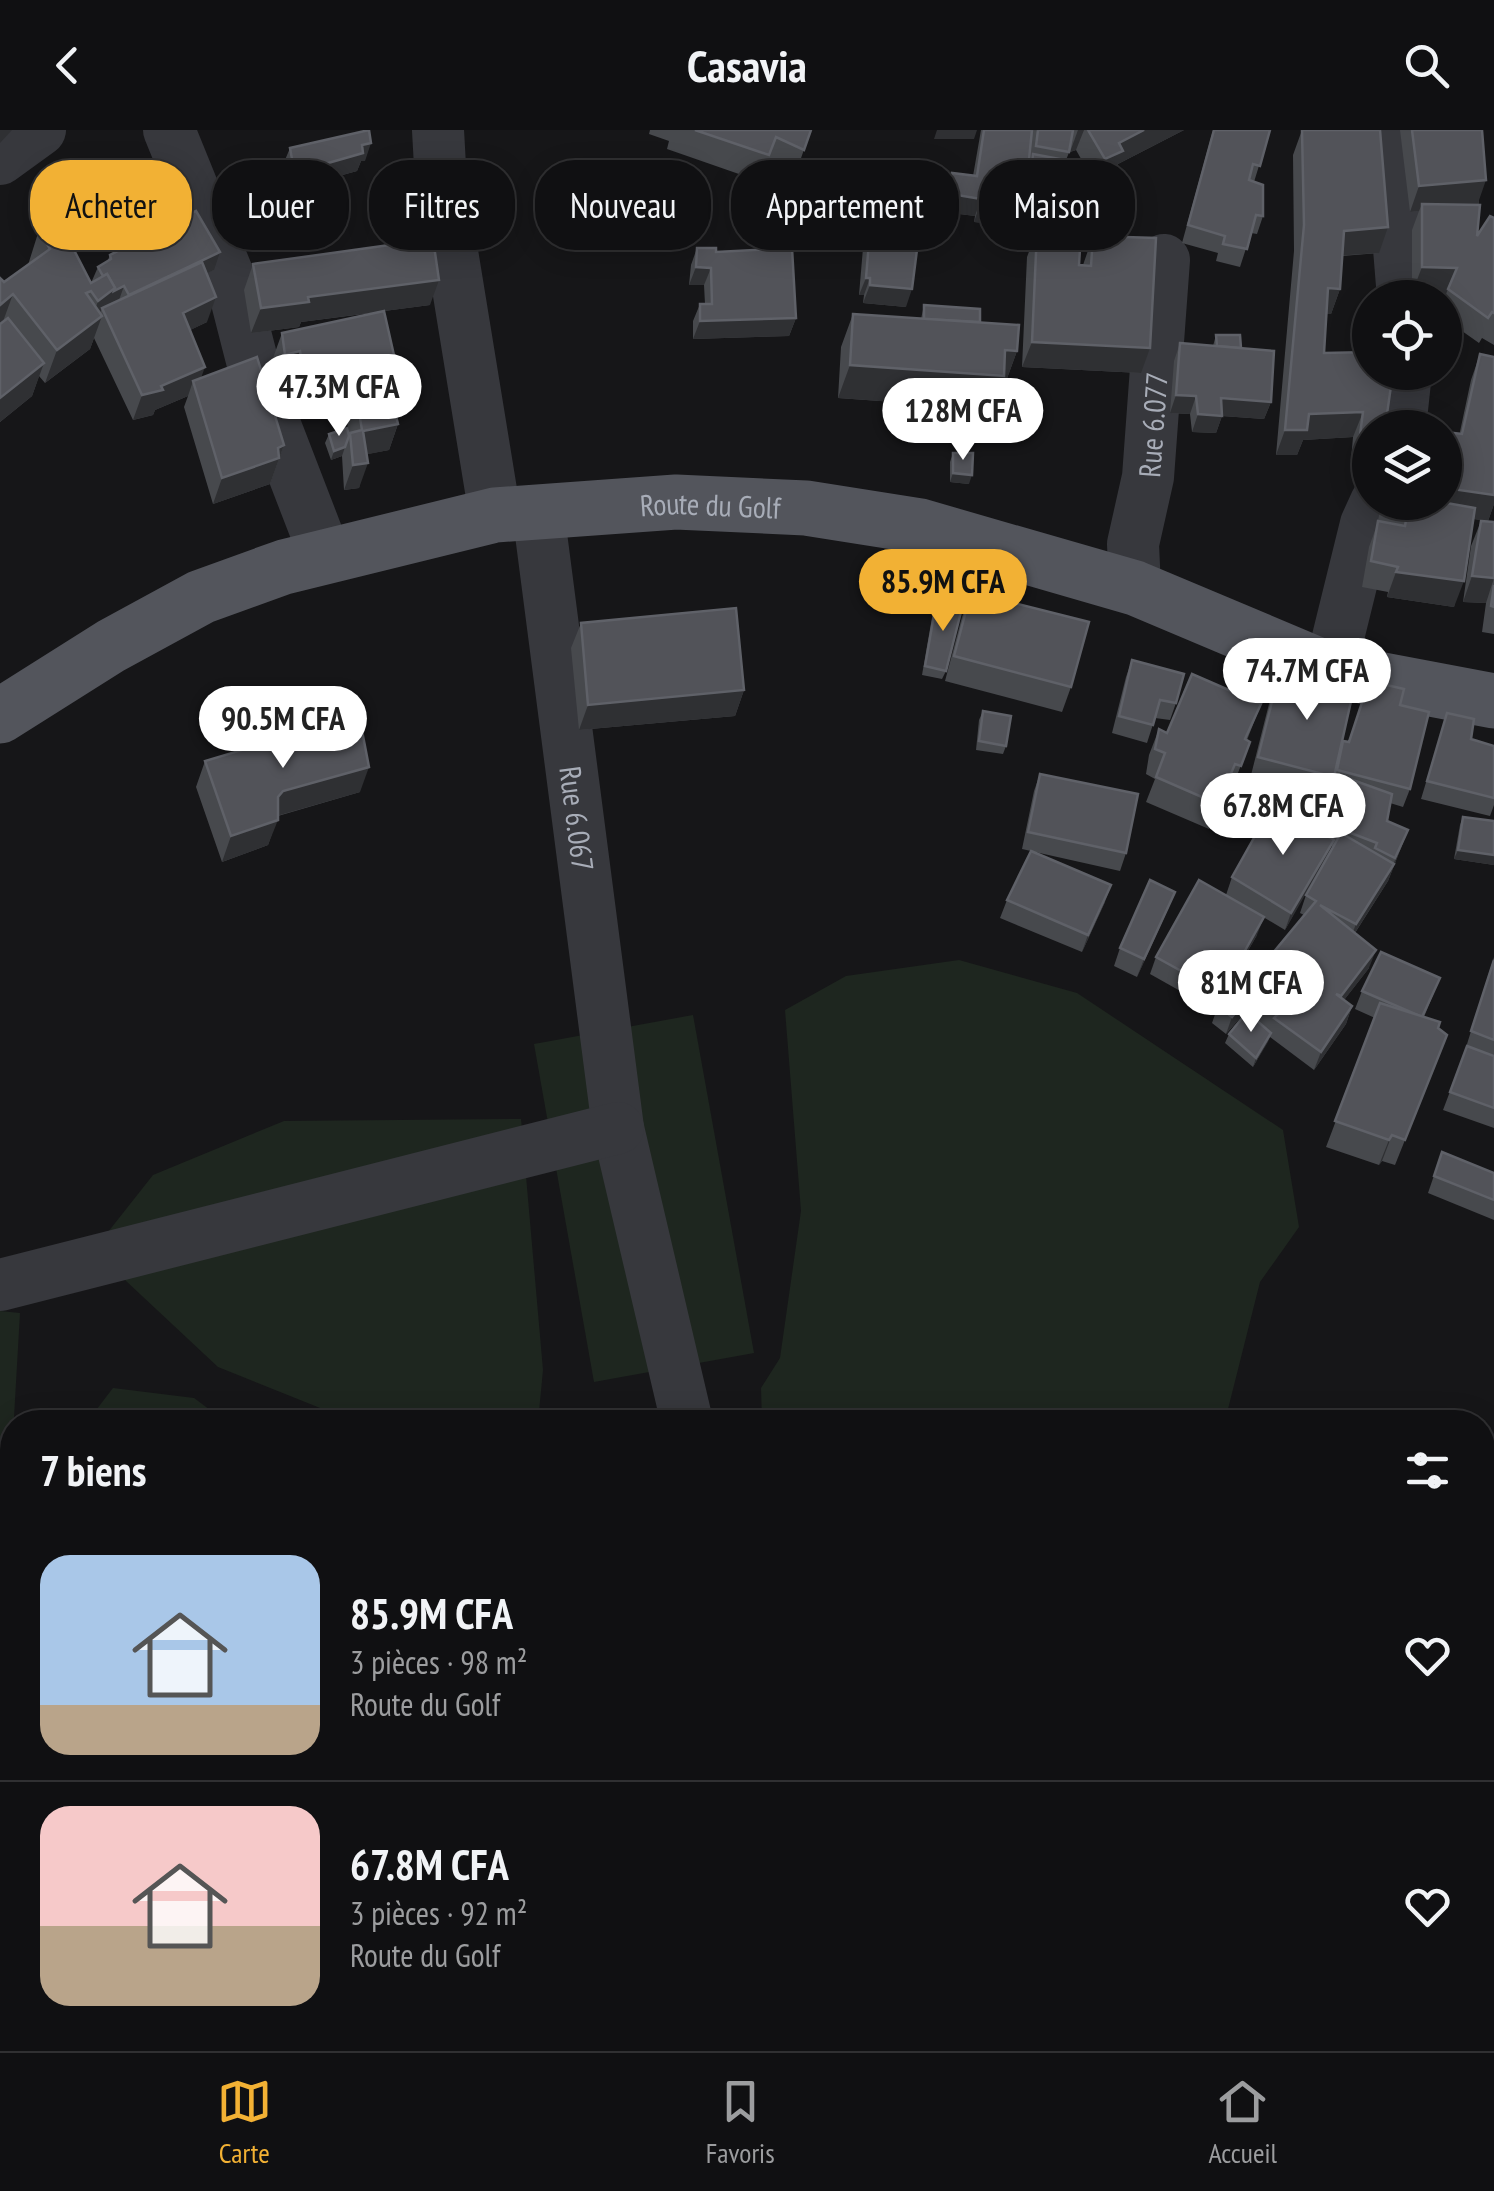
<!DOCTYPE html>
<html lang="fr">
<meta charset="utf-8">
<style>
body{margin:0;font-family:"PT Sans Narrow",sans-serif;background:#1e1e20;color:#f1f3f6;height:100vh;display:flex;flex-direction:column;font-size:38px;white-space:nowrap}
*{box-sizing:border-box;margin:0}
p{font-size:32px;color:#9c9d9f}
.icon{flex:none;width:55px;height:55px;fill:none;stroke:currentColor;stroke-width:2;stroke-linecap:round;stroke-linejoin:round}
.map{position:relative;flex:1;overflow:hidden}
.panel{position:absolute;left:0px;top:1280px;width:1495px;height:642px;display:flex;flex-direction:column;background:#101012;border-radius:40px 40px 0 0;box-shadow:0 5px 25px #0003,0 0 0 2px #303032}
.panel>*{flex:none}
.banner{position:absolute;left:30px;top:30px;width:1435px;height:90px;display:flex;gap:20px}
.controls{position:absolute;left:1352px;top:150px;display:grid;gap:20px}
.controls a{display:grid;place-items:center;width:110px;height:110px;border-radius:50%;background:#101012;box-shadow:0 5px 25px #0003,0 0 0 2px #303032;font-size:50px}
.price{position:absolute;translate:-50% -85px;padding:0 22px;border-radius:35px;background:#fff;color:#222;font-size:32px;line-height:65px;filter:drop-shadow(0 2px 5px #0008)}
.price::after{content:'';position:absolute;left:50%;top:60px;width:30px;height:22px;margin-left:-15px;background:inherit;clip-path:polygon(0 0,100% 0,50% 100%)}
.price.active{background:#f2b134;color:#111}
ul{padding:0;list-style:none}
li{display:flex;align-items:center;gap:30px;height:250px;padding:0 40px}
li+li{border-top:2px solid #303032}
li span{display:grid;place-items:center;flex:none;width:280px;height:200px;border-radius:30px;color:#555}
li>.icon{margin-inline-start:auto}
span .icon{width:120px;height:120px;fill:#fffc;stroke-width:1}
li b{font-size:42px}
h2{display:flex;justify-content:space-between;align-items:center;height:120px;padding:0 40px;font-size:42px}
.chip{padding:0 35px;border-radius:40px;background:#101012;box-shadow:0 5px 25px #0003,0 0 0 2px #303032;font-size:35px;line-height:90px}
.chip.active{background:#f2b134;color:#111}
header{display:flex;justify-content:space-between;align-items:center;height:130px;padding:0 40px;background:#101012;font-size:45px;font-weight:700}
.menu{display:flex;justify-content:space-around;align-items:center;height:140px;border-top:2px solid #303032;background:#101012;font-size:28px;color:#9c9d9f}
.menu a{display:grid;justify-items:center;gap:5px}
.menu .active{color:#f2b134}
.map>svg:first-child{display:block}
.green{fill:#1e261f}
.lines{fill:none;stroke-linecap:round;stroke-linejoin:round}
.minor{stroke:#37383d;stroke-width:52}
.major{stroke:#53555c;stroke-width:55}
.wall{fill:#47494d;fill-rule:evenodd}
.shaded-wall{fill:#2f3033}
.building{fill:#525359;stroke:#5f6168;stroke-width:2.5}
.labels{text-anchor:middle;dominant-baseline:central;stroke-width:8;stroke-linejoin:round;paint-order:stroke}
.street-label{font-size:30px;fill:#a8adb8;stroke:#111113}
</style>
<header><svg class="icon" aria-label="back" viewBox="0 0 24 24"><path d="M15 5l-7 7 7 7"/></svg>Casavia<svg class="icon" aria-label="search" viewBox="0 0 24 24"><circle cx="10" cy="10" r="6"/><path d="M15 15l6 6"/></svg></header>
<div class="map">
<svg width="1494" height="1921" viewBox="0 0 1494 1921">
<rect width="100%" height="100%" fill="#161618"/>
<!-- green -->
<g class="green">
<path d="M959,830L1077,863L1283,1000L1299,1097L1260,1152L1227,1283L1239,1292H762L761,1258L780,1228L801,1081L785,880L846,846Z"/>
<path d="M693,885L754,1223L594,1252L534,914Z"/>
<path d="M521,989L543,1240L538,1292H355L218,1237L110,1136L108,1102L153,1045L284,991Z"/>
<path d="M0,1181L20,1183L7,1409L12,1513V1763L0,1766Z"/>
<path d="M113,1258L194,1268L226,1292H87Z"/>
<path d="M97,1910H507L514,1921H96Z"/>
</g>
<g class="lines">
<!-- minor -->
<g class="minor">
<path d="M169,0L234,160L256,246L325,425"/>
<path d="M438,0L441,54L495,385"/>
<path d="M1377,0L1394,56L1403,168"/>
<path d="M0,29L40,0"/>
<path d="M1400,298L1406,242"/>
<path id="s1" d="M538,381L618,998L687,1292"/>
<path id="s2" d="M1135,458L1133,414L1148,347L1164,130"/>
<path d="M1330,540L1366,394L1376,372"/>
<path d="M0,1155L618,998"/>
<path d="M1482,1451L1494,1413"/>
<path d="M0,1623L12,1621"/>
<path d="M0,1765L6,1792L0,1809"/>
<path d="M880,1910L886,1921"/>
<path d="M1365,1910L1376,1921"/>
<path d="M1152,1921L1163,1910"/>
</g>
<!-- major -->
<path class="major" id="s3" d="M0,586L111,516L201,467L284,437L495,385L676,372L806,378L920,396L1135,458L1330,540L1494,571"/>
</g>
<!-- wall -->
<g class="wall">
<path d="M650,0H811L795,45L767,33L759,51L667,19L669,11L649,4Z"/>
<path d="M981,0H1032L1029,23L1032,0H1184L1118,34L1109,89L1103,106L1141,243L1022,237L1027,127L1036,103L1021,101L1023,82L1018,96L974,92L975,86L944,82L946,60L952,43L973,46ZM1070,20V22L1076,20L1084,34L1066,30ZM1087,104L1099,106H1093L1083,135H1079L1080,110L1085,111Z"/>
<path d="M1213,0H1270L1254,52L1263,86L1257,104L1251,103L1240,137L1216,131L1218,123L1182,113Z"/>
<path d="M1302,0L1379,123L1342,126L1340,159L1331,184H1327L1324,223L1370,298V333L1351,330L1353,307L1303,310L1297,325H1276L1294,121L1293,25Z"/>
<path d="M1400,0H1482L1477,106L1494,88V215L1482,208L1479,213L1445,189L1446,164L1412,163V100L1419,81L1410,82Z"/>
<path d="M290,18L365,31H361L357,41L263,67L260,53L266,35L285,30Z"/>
<path d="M39,100L91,153L98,137L107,132L110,125L214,140L206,143L207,192L190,200L201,248L284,315L270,354L213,374L184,277L188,266L155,280L153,285L133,290L94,208L90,219L45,253L39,246L32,266L0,292V148L4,152L28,135Z"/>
<path d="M870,100L906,177L863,173L864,165H859L863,118Z"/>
<path d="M697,118L716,122L796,188L789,206L693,209V191L700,174H705L704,155H689L691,135Z"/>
<path d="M253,134L430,175L384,181L398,243L390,263L398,294L389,320L367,324L359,358L344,360L342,326L331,330L325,313L329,304L349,306L345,277L298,286L290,247L276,250L273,228L282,203L379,182L301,192L299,197L251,203L244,160Z"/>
<path d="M924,175L980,192L1017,221L1005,254L1001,253L992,279L838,268L841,217L853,184L921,189Z"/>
<path d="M1216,205L1241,218L1271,272L1264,289L1222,286L1216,303L1192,302L1190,284L1170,283L1174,231L1180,213L1213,216Z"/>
<path d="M1480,224L1494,227V374L1488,391L1474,389L1454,477L1387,467L1388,462L1362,457L1369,417L1377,395L1382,372H1445L1471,250Z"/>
<path d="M953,323L969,354L950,352V332Z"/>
<path d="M1481,391L1494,392V504L1482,502L1486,473L1463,472L1471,416Z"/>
<path d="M971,462L1071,557L1062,582L945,551L962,487Z"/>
<path d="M937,468L946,541L942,549L922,545L934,476Z"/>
<path d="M581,493L744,560L735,586L579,600L571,518Z"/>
<path d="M1132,530L1176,573L1170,590L1155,588L1147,613L1112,603L1126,547Z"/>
<path d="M1280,540L1340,622L1348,612L1400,575L1410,659L1403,677L1390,673L1387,691L1408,700L1388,751L1355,803L1369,838L1344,870L1352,876L1346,894L1314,940L1270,907L1253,937L1225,913L1229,904L1246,883L1245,882L1226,904L1212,893L1218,876L1256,850L1269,836L1273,823L1304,785L1300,783L1306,765L1334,717L1331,716L1285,800L1226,765L1232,747L1327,706V703L1320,701L1334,662H1342L1343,661L1331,658L1332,653L1325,672L1249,653L1271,566Z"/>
<path d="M1261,574L1247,610L1250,612L1231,661L1225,659L1209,699L1146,672L1155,649L1146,644L1149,625L1159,599L1167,603Z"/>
<path d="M983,581L1006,616L1003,624L976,620L979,590Z"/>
<path d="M1447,583L1471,609L1494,616V675L1490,686L1421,669Z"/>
<path d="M205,631L360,662L278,686L268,715L222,732L196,657Z"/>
<path d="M1040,644L1126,723L1120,741L1035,722L1105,772L1082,822L1000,788L1007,770L1031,721L1022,719L1034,661Z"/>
<path d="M1463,687L1494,691V735L1454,729L1460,695Z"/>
<path d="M1175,762L1168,779L1137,847L1114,836L1120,818Z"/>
<path d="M1257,805L1214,880L1150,844L1156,827Z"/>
<path d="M1494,827V998L1443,980L1463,927Z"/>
<path d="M1440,848L1424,887L1447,905L1395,1035L1382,1031L1379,1035L1326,1017L1375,888L1355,879L1362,861Z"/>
<path d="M1442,1022L1494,1043V1090L1428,1063Z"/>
<path d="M1494,1597V1617L1490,1616Z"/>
<path d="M1494,1685V1746L1482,1743V1722Z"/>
<path d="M1433,1910H1467L1459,1921H1446Z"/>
</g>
<!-- shaded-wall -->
<g class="shaded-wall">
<path d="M0,0H12L0,13Z"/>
<path d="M937,0H977L974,9H934Z"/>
<path d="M1078,0H1084L1076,20L1070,22Z"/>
<path d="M1144,0H1184L1118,34L1114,46L1096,54L1105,29L1119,13Z"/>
<path d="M371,13L365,31H361L357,41L263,67L269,50L362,15Z"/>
<path d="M1486,50L1477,76L1422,74L1419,81L1410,82L1419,56Z"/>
<path d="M951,64L981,69L975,86L944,82Z"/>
<path d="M980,74L1024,78L1018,96L974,92Z"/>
<path d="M1388,97L1379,123L1334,126L1344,101Z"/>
<path d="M220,122L214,140L122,182L129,165Z"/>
<path d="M696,137L711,138L704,155H689Z"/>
<path d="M1422,137L1457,138L1446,164L1412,163Z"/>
<path d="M866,148H870L864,165H859Z"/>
<path d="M439,150L430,175L301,192L299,197L251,203L261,178L308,167Z"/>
<path d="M870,155L912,159L906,177L863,173Z"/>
<path d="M124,156L118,173L102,178L98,189L102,186L90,219L45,253L57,220L90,195L98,171L115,158Z"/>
<path d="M1328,158L1340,159L1331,184H1319Z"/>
<path d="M13,164L1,197H0V175Z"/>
<path d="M216,167L207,192L174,208L183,183Z"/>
<path d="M796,188L789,206L693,209L700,191Z"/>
<path d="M1032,212L1150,218L1141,243L1022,237Z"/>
<path d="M1005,220L1017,221L1005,254L1001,253L992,279L838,268L850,235Z"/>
<path d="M300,221L290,247L276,250L285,225Z"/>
<path d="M44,233L32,266L0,292V268Z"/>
<path d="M205,237L196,262L193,251L188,266L155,280L153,285L133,290L142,265Z"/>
<path d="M398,243L388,268L386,245Z"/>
<path d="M354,252L345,277L298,286L307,260Z"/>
<path d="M1176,265L1196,266L1190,284L1170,283Z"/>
<path d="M1221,268L1271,272L1264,289L1222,286L1216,303L1192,302L1198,284Z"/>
<path d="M1363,282L1353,307L1303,310L1297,325H1276L1285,300L1309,284Z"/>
<path d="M398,294L389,320L354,327L363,301Z"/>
<path d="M1360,305L1370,306V333L1351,330Z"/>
<path d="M284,315L270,354L213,374L222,348Z"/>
<path d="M345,317L342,326L331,330L334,321Z"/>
<path d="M368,333L359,358L344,360L353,335Z"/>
<path d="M953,343L972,345L969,354L950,352Z"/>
<path d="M1445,358L1494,365V374L1488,391L1395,378L1445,372Z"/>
<path d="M1396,442L1464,451L1454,477L1387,467Z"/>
<path d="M1472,446L1494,448L1486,473L1463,472Z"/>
<path d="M744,560L735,586L579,600L588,575Z"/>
<path d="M369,637L360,662L273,687L278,667L283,661Z"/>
<path d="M278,690L268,715L222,732L231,706Z"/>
<path d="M1408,700L1388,751L1349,812L1356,794L1392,737Z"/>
<path d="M1334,710L1327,727L1285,800L1291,783Z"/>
<path d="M1458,720L1494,725V735L1454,729Z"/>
<path d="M1111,755L1105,772L1082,822L1088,805Z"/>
<path d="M1175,762L1168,779L1137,847L1144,829Z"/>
<path d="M1264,787L1257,805L1214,880L1221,863Z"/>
<path d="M1376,820L1369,838L1334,883L1341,866Z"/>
<path d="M1251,864L1245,882L1226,904L1232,887Z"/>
<path d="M1352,876L1346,894L1314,940L1321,922Z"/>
<path d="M1271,903L1268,912L1253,937L1256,928Z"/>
<path d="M1392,1005L1382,1031L1379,1035L1389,1010Z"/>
<path d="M1494,1858V1870L1482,1887V1875Z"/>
<path d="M1461,1910H1467L1459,1921H1457Z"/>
</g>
<!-- building -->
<g class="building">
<path d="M369,0L371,13L362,15L363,23L269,50L266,35L292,29L290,18Z"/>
<path d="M695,0H811L804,20L776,7L769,25Z"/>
<path d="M984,0H1032L1024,78L980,74L981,69L951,64L952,43L977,46Z"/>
<path d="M1038,0H1073L1069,22L1036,16Z"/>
<path d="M1088,0H1144L1119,13L1123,21L1105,29Z"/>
<path d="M1214,0H1270L1260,36L1253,34L1249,50L1263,55V86L1256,85L1247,119L1223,114L1225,106L1188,95Z"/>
<path d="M1302,0H1380L1388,97L1344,101L1340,159L1328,158L1324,223L1370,222V242H1393L1385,298H1370V306L1360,305L1363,282L1309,284L1307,300H1285L1304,95Z"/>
<path d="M1412,0H1482L1486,50L1419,56Z"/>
<path d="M1033,24L1118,40L1109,89L1092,86L1091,93L1027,84Z"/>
<path d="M1422,74L1480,75L1477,106L1490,86L1494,88V183L1492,182L1488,188L1448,159L1457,138L1422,137Z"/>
<path d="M196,81L220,122L129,165L124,156L114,161L115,158L107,144L103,146L98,137L111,129L110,125Z"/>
<path d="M58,89L91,153L107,144L115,158L98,171L91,161L86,163L102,186L57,220L13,164L0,175V148L4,152L50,119L39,100Z"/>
<path d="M870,100L919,104L912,159L870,155V148H866Z"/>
<path d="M1037,101L1081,103L1079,135L1091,136L1093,106L1156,108L1150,218L1032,212Z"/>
<path d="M433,109L439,150L308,167L309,172L261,178L253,134Z"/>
<path d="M697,118H716V122L792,118L796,188L700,191V174H712L711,138L696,137Z"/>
<path d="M202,132L216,167L183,183L205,237L161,256L163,260L142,265L102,178Z"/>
<path d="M924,175L980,179V192L924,189Z"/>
<path d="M384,181L398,243L386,245L398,294L363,301L368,333L353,335L350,303L362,300L354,252L307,260L300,221L285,225L282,203Z"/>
<path d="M853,184L1019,195L1017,221L1005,220L1004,246L850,235Z"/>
<path d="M8,188L44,233L0,268V194Z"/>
<path d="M1216,205H1240L1241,218L1217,216Z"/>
<path d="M1180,213L1274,221L1271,272L1221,268L1222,286L1198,284L1196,266L1176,265Z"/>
<path d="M1480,224L1494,227V365L1445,358V302L1462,304Z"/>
<path d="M257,227L284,315L278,318L279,328L222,348L193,251Z"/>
<path d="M347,298L349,306L345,317L334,321L329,304Z"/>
<path d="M953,323H973L972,345L953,343Z"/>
<path d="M1386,372H1441L1475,378L1464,451L1396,442L1398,437L1371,431L1378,391L1405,396L1407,384L1385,378Z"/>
<path d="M1481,391L1494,392V448L1472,446Z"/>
<path d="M1494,455V477L1491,476Z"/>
<path d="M971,462L1089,492L1071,557L954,526Z"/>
<path d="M937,468L963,474L946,541L925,536Z"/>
<path d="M736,478L744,560L588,575L581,493Z"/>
<path d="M1132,530L1184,544L1176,573L1160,570L1153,595L1119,586Z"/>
<path d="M1280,540L1354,558L1334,647L1258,627Z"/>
<path d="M1192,544L1261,574L1245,609L1250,612L1241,636L1235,634L1218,674L1156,647L1165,623L1155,619L1159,599L1167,603Z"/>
<path d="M1369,551L1404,559L1400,575L1429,582L1410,659L1337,640L1343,611L1349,612Z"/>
<path d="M983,581L1011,586L1006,616L979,611Z"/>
<path d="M1447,583L1474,589L1471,609L1494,616V668L1427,651Z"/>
<path d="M359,585L369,637L283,661L278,667V690L231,706L205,631Z"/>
<path d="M1040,644L1138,664L1126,723L1028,702Z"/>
<path d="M1347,648L1392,664L1387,691L1408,700L1395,728L1375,718L1377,713L1330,695L1334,686L1326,683L1334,662H1342Z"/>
<path d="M1273,674L1334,710L1291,783L1232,747Z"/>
<path d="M1463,687L1494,691V725L1458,720Z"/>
<path d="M1341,703L1394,734L1356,794L1320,775L1376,820L1341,866L1336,864L1352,876L1321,922L1274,888L1277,885L1251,864L1232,887L1218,876L1247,841L1256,850L1273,831L1308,855L1273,823L1316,771L1306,765Z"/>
<path d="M1031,721L1111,755L1088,805L1007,770Z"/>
<path d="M1150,750L1175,762L1144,829L1120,818Z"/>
<path d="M1199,750L1264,787L1221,863L1156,827Z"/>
<path d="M1381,822L1440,848L1422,887L1362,861Z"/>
<path d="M1494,830V910L1471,901Z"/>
<path d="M1380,873L1440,892L1438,898L1447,905L1405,1010L1392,1005L1389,1010L1335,991Z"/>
<path d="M1247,882L1271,903L1256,928L1229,904Z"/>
<path d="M1467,916L1494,926V978L1450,962Z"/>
<path d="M1442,1022L1494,1043V1070L1434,1046Z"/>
<path d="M1494,1689V1718L1486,1716Z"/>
<path d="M1482,1776L1491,1782L1482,1794Z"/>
<path d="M1482,1797L1494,1805V1858L1482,1875Z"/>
<path d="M1033,1910H1035L1046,1921H1022Z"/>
<path d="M1186,1910H1284L1294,1921H1175Z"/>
</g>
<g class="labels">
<!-- street labels -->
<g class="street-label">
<text stroke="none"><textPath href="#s2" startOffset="165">Rue 6.077</textPath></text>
<text stroke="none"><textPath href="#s3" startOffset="755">Route du Golf</textPath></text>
<text stroke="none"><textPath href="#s1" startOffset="310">Rue 6.067</textPath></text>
</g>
</g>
</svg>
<div class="controls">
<a><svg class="icon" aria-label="locate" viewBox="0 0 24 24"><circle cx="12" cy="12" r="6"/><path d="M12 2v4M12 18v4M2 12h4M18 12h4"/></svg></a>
<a><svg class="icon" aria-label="layers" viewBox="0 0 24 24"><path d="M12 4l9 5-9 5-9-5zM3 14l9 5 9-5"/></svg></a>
</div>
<b class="price" style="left:339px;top:309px">47.3M CFA</b>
<b class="price" style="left:963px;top:333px">128M CFA</b>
<b class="price active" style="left:943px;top:504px">85.9M CFA</b>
<b class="price" style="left:1307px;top:593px">74.7M CFA</b>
<b class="price" style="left:283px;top:641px">90.5M CFA</b>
<b class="price" style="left:1283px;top:728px">67.8M CFA</b>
<b class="price" style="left:1251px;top:905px">81M CFA</b>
<div class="banner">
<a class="chip active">Acheter</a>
<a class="chip">Louer</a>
<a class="chip">Filtres</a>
<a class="chip">Nouveau</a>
<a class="chip">Appartement</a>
<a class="chip">Maison</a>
</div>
<section class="panel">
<h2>7 biens<svg class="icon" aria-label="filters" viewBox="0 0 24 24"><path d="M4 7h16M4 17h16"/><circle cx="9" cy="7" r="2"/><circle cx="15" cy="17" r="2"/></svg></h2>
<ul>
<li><span style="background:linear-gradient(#a9c7e8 75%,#b9a48a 0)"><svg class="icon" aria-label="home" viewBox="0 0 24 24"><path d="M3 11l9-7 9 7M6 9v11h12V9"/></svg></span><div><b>85.9M CFA</b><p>3 pièces · 98 m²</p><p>Route du Golf</p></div><svg class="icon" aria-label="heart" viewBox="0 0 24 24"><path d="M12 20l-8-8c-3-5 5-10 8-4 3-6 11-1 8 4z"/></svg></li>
<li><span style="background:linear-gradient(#f6c9c9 60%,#b9a48a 0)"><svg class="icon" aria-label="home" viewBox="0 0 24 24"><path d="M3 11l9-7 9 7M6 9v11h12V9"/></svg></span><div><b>67.8M CFA</b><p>3 pièces · 92 m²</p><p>Route du Golf</p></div><svg class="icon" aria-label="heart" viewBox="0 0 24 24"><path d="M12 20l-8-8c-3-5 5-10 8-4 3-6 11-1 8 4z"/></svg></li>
</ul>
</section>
</div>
<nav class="menu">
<a class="active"><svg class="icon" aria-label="map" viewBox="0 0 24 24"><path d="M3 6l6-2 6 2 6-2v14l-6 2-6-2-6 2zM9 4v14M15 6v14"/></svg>Carte</a>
<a><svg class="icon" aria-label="saved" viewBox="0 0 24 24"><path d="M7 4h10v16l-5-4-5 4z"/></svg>Favoris</a>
<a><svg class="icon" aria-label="home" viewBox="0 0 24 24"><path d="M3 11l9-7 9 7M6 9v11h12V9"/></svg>Accueil</a>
</nav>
